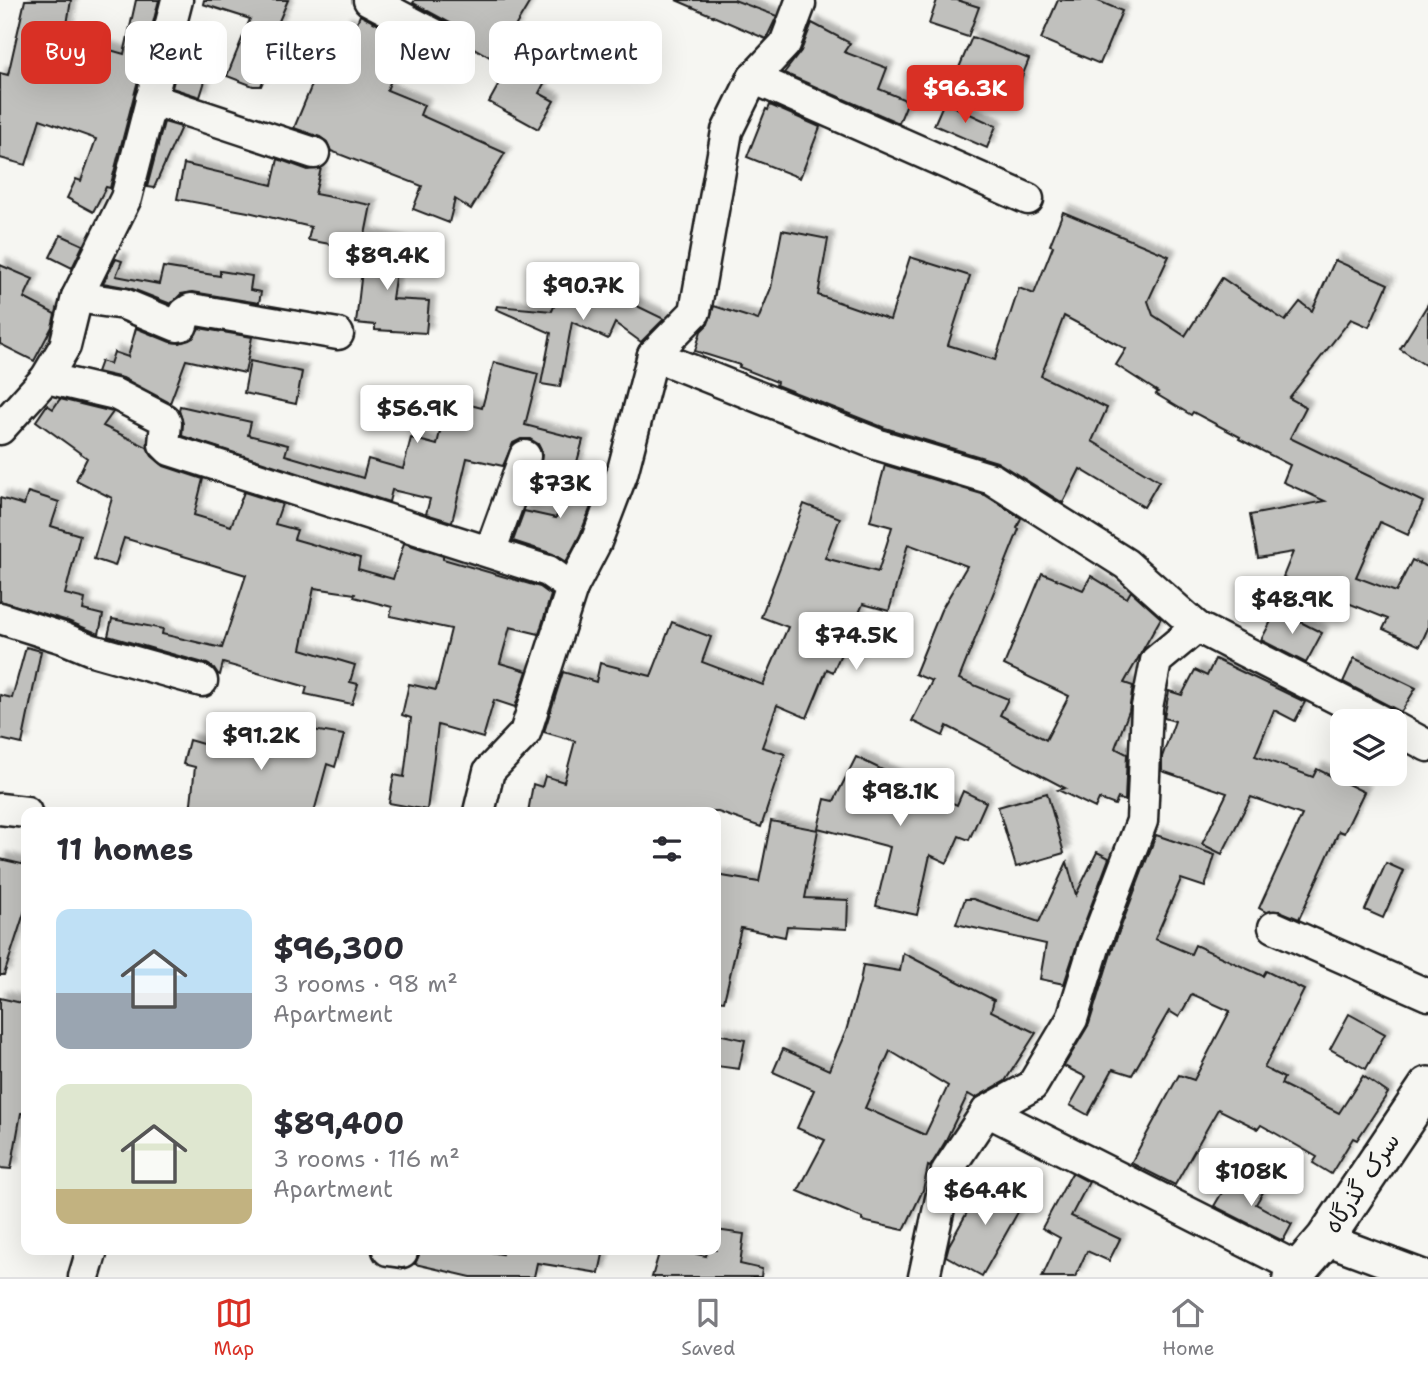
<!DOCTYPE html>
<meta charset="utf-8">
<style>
body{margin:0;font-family:"Shantell Sans","Playpen Sans Arabic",sans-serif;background:#f7f7f7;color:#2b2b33;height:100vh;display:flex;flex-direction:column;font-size:26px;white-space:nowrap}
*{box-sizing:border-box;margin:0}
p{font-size:23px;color:#7c7c81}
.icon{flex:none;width:38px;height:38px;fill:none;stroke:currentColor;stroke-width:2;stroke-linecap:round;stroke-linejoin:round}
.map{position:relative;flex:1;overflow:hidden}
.drawer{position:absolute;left:21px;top:807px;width:700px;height:448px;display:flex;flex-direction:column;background:#fff;border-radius:14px;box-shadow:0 7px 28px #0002}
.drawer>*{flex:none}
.banner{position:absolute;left:21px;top:21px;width:700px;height:63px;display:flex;gap:14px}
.buttons{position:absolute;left:1330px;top:709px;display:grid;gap:14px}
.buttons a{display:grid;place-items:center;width:77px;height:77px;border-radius:14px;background:#fff;box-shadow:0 7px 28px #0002;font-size:35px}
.price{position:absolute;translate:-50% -60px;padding:0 16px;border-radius:7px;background:#fff;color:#222;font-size:23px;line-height:46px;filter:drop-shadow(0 2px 4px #0008)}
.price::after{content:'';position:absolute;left:50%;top:42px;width:21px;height:16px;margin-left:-10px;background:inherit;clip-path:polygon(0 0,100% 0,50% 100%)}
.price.selected{background:#d93025;color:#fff}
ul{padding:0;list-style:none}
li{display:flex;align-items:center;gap:21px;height:175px;padding:0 35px}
li span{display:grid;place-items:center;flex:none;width:196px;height:140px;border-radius:14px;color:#555}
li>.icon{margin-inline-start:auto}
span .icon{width:84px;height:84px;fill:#fffc;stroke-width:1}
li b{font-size:30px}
h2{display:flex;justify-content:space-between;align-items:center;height:84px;padding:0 35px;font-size:30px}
.tag{padding:0 24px;border-radius:14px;background:#fff;box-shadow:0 7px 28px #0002;font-size:24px;line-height:63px}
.tag.selected{background:#d93025;color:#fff}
.menu{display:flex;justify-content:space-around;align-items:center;height:98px;border-top:2px solid #e1e1e2;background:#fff;font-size:19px;color:#7c7c81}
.menu a{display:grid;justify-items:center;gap:4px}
.menu .selected{color:#d93025}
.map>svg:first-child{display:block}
.building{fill:#c0c0bd;stroke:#1c1c1c;stroke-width:2;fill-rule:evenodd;filter:url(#shadow)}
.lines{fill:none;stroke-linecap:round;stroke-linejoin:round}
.minor-casing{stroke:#1c1c1c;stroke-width:35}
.tertiary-casing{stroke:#1c1c1c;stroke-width:42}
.minor{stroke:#f6f6f2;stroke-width:30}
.tertiary{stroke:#f6f6f2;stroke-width:37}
.labels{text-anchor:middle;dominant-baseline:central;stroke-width:5;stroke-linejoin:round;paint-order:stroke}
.street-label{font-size:24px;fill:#1c1c1c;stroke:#f6f6f2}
</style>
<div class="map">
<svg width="1428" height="1277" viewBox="0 0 1428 1277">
<defs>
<filter id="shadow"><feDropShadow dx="6" dy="-6" stdDeviation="2" flood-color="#0004"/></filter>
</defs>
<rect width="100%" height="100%" fill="#f6f6f2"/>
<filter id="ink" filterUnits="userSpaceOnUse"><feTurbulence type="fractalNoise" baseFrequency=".0143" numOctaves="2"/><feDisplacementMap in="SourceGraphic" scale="14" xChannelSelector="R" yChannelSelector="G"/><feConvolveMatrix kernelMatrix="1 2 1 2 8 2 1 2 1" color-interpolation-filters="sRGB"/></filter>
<g filter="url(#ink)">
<!-- building -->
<g class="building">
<path d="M25,0H71L65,37L124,54L136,0H159L112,180L110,188L106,187L93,212L67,198L76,179L81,181L96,139L40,119L26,165L0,158V73L8,75Z"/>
<path d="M204,0H288L265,54L273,57L261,86H253L227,76L250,19L203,4Z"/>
<path d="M415,0H531L495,60L460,40L458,30L452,24L413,3Z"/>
<path d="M676,0H734L777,16L766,39Z"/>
<path d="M937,0H957L979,7L968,37L929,24Z"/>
<path d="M1058,0H1096L1122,11L1100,64L1041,39Z"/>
<path d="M360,15L435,54L443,56L441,59L407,41L387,90L424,105L420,115L505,153L471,209L455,199L449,223L413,209L422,186L331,151L327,142L320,137L294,128L316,75L323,78L345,24L355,28Z"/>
<path d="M812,23L850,43L844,52L887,68L879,89L908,101L899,123L784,73L801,51Z"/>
<path d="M972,37L1029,59L1015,94L958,70Z"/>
<path d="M515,55L549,74L539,93L554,101L538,129L489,102Z"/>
<path d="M178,64L183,66L181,73L205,81L200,97L172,88Z"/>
<path d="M944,102L996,126L987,148L934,125Z"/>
<path d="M770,105L820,127L800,178L747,157L766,109L768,110Z"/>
<path d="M164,122L181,127L154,188L147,187Z"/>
<path d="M278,159L308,170L321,168L315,194L371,205L362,250L308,240L311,227L248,212L177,199L184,164L272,185Z"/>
<path d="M1063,212L1169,256L1148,301L1153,315L1185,336L1222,278L1285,321L1300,302L1312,311L1335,260L1388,284L1369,327L1351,319L1289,398L1306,407L1290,438L1423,502L1408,535L1380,522L1356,577L1396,592L1412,560L1428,567V628L1420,646L1383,629L1388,619L1283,577L1293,552L1258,558L1250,515L1325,501L1283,482L1290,465L1239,439L1240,437L1193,412L1191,415L1156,394L1158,392L1116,365L1126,349L1064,316L1041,376L1107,408L1092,441L1159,481L1144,507L1080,469L1063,503L997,462L885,428L776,385L777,382L739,367L740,365L695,351L701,331L708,324L714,306L758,320L771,288L782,230L828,239L818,295L890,320L910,257L970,276L948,345L995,360L1019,288L1034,294L1053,246L1050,245Z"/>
<path d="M61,235L83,245L72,268L50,257Z"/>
<path d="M366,235L400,243L392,299L429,301L426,333L375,330V325L356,323Z"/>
<path d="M116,259L122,261L116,276L159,284L163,267L220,276V271L252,276L250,290L261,292L259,303L193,292L181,294L171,304L130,288L103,283Z"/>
<path d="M0,265L33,279L24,298L55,314L52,327L34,361L0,344Z"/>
<path d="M566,280L593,292L596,286L664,319L641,342L615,323L608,339L572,322L560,387L541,384L551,333L496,309L497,306L552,311Z"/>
<path d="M1428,304V367L1400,349Z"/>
<path d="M136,328L170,342L180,343L193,338L199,328L252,337L245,373L186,360L170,403L123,378L97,372L101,361L110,364L114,352L128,357Z"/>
<path d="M250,361L302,372L296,404L244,393Z"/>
<path d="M494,362L538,374L525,425L583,440L574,473L541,464L542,452L538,444L530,439H521L513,443L503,466L467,458L452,522L426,514L430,499L392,490L389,502L182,436L183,424L179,410L180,406L251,422L248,435L288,445L285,455L363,478L368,459L403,469L411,438L437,445L447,399L482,408Z"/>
<path d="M60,399L113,412L103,426L147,447L152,456L164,466L203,479L194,515L231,526L244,492L282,504L275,524L297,530L294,539L360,558L358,569L393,579L404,543L443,556V559L540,587L551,595L539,634L510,627L500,663L527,671L515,707L494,700L483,738L438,725L427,810L389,803L394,775L404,777L411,718L402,715L409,684L436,690L451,629L390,616L392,607L354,597L355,594L314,588L301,649L355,665L350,682L358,684L352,704L305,694L307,687L223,663L220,675L218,674L214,668L207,664L108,636L112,619L163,629L162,634L222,648L246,575L124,538L115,566L94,559L112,498L76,480L87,458L36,421L47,405L53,409Z"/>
<path d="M885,465L985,495L1021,518L1017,528L1019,529L959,679L1008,699L1000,715L1046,740L1069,696L1004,665L1042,573L1083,590L1091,576L1127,598L1131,591L1161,618L1124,683L1133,686L1129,711L1115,748L1127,754L1125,801L1118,798L1115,805L1099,799L1095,808L1058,790L1065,788L947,726L943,736L912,721L932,681L915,674L941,610L967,566L908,544L889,611L863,604L833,672L827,669L807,718L777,705L762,747L785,754L761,827L718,812H528L533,784L542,787L545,776L564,782L575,741L544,732L563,672L596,682L600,663L651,676L672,622L711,637L702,662L763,685L788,627L761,617L804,504L840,518L825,558L878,572L892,527L870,521Z"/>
<path d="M570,473L600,483L580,535L566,562L553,554L513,541L524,511L556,518Z"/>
<path d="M28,492L59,502L51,526L80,535L65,594L85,599L83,610L103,615L99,634L68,621L0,601V498L24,505Z"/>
<path d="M1277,610L1322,633L1306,663L1261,640Z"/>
<path d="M26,647L41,651L22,744L0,739V695L12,698Z"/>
<path d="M1354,658L1416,688L1401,712L1343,682Z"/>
<path d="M1215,659L1305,702L1295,721L1274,710L1255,756L1313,777L1317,769L1364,792L1344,833L1339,831L1299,919L1280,911L1266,912L1259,908L1302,815L1251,797L1222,854L1202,844L1227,793L1162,771V757L1175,721L1164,718L1169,691L1182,695L1195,670L1207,676Z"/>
<path d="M294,727L344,735L335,767L327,764L314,812H190L195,767L183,764L189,740L206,745L209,731L288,746Z"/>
<path d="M856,757L901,779L900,780L957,805L963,791L986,802L969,840L959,836L947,863L930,855L917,915L876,906L890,847L818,828L825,799L834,801Z"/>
<path d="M1047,793L1064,853L1016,867L998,807Z"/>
<path d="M771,821L818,830L805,898L848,900L847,929L787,926L785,937L741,928L724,1001L716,1000V875L759,882Z"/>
<path d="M1156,835L1215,855L1205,887L1181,879L1155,939L1191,954L1195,945L1263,976L1266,971L1304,990L1264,1068L1284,1078L1281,1084L1339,1113L1363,1076L1388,1093L1357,1140L1353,1138L1331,1174L1313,1163L1317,1157L1261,1125L1258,1129L1218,1109L1175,1185L1131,1163L1179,1075L1194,1080L1230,1011L1192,994L1179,1017L1169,1011L1132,1075L1113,1069L1088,1115L1070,1105L1086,1077L1064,1066L1089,1024L1112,950Z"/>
<path d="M1097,852L1109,858L1079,938L1064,984L1040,979L1046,944L956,924L965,899H973L1039,922L1067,862L1076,895Z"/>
<path d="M0,859L26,865V907L4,975H0Z"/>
<path d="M1386,863L1404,871L1383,918L1365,910Z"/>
<path d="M903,953L994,1000L991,1011L1036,1033L1005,1081L975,1098L968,1094L945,1142L930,1167L928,1166L923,1190L904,1230L862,1221V1218L798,1191L825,1140L797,1128L814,1090L773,1072L783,1049L829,1070L846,1031L860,982L863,965L900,971ZM890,1051L948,1086L925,1135L865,1108Z"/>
<path d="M0,998L26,1004V1113H21L11,1169L0,1168Z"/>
<path d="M1349,1014L1385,1034L1366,1069L1330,1049Z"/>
<path d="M718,1034L745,1040L739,1069L716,1066Z"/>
<path d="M1072,1173L1089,1182L1071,1216L1120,1239L1109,1261L1087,1251L1075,1277H1042L1060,1238L1042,1228Z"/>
<path d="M1233,1174L1263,1192L1256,1204L1292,1224L1283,1241L1214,1206Z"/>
<path d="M985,1180L993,1184L995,1182L1026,1198L982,1276L946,1256L949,1245Z"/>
<path d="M716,1230L744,1234L740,1264L762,1269L761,1277H652L660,1250H679L706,1256L708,1250H716Z"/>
<path d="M419,1250H479L502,1254L503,1250H604L599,1273L537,1263L534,1277H471L415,1264L419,1255Z"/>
</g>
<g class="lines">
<!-- minor casing -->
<g class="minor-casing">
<g id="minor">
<path d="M369,0L443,39"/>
<path d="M753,78L1028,199"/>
<path d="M151,99L314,153"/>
<path d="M77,297L124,304L177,326L182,325L185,313L191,309L338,334"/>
<path d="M653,355L879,445L992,479L1126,564L1197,627L1381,721"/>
<path d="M46,378L115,394L164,419L166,423L164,444L170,450L548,571L572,588L525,733L489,771L479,812"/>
<path d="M0,429L46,378L65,346L77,297L126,198L177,0"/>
<path d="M490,552L525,456"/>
<path d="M572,588L596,542L622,474L653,355L695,312L727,131L753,78L785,44L800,4"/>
<path d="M0,618L63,638L92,650L202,681"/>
<path d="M1395,728L1428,746"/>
<path d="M0,809L26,812"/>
<path d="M1274,927L1428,995"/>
<path d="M987,1111L1298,1268"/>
<path d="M1325,1239L1427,1277"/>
<path d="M388,1250L402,1252"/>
<path d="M84,1277L92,1250"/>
<path d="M924,1277L947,1171L987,1111L1032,1086L1072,1019L1095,944L1142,821L1147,707L1156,661L1197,627"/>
</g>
</g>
<!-- tertiary casing -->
<g class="tertiary-casing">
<path id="tertiary" d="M1292,1277L1325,1239L1428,1086"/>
</g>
<!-- minor -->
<use href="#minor" class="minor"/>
<!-- tertiary -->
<use href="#tertiary" class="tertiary"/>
</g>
</g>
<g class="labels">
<!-- street labels -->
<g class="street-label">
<text transform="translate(1362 1183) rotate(-56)">سرک گذرگاه</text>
</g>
</g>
</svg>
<div class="buttons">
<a><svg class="icon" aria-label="layers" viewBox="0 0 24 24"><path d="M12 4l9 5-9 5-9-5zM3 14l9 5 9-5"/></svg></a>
</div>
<b class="price selected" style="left:965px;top:125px">$96.3K</b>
<b class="price" style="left:387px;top:292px">$89.4K</b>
<b class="price" style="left:583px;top:322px">$90.7K</b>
<b class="price" style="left:417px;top:445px">$56.9K</b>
<b class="price" style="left:560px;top:520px">$73K</b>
<b class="price" style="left:1292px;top:636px">$48.9K</b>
<b class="price" style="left:856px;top:672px">$74.5K</b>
<b class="price" style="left:261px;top:772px">$91.2K</b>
<b class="price" style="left:900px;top:828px">$98.1K</b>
<b class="price" style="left:1251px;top:1208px">$108K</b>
<b class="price" style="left:985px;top:1227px">$64.4K</b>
<div class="banner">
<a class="tag selected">Buy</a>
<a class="tag">Rent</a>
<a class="tag">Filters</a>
<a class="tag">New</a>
<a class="tag">Apartment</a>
</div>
<section class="drawer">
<h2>11 homes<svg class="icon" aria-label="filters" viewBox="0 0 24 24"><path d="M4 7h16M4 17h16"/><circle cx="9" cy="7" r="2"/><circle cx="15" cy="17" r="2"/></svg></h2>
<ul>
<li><span style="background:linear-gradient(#bfe0f5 60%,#9aa5b1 0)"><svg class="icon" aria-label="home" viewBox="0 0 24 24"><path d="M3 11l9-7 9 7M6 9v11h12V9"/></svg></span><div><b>$96,300</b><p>3 rooms · 98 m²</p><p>Apartment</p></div></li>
<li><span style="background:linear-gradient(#dfe7d0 75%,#c2b280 0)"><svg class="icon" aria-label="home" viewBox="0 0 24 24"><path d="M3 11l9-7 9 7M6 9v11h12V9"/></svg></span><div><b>$89,400</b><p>3 rooms · 116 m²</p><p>Apartment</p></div></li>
</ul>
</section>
</div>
<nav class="menu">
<a class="selected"><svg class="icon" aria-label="map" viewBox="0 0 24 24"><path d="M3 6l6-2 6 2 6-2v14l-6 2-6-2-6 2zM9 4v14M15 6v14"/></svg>Map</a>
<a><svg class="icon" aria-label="saved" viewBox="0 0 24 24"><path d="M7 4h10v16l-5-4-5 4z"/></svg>Saved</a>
<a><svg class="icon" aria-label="home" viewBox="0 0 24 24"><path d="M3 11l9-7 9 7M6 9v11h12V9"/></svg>Home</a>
</nav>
